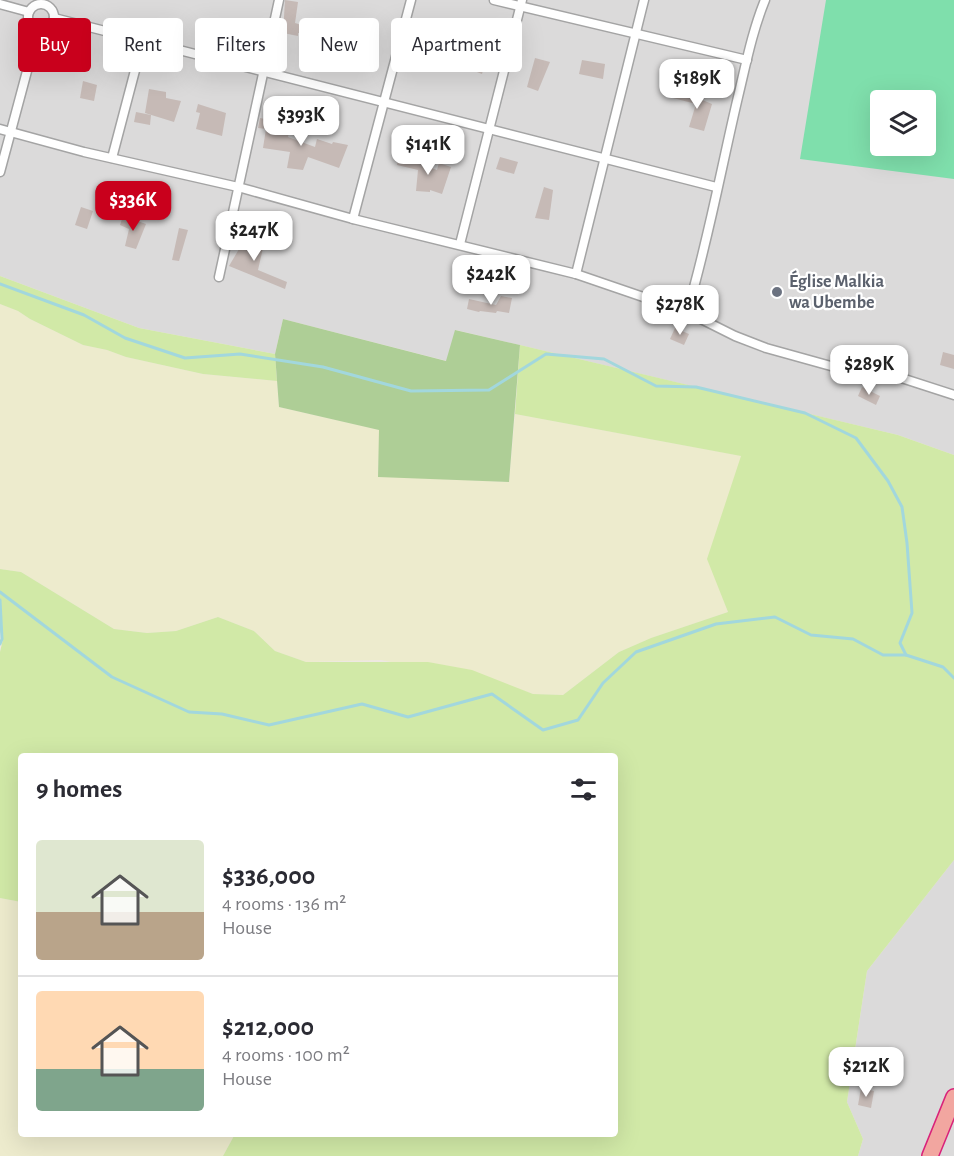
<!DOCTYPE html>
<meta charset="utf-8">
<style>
body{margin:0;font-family:"Alegreya Sans",sans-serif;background:#f7f7f7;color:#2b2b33;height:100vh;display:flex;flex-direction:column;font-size:22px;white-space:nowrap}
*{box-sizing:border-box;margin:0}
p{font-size:20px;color:#7c7c81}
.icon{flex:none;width:33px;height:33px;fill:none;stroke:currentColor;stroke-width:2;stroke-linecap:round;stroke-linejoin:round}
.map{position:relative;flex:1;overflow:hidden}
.side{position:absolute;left:18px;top:753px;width:600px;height:384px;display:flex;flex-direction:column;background:#fff;border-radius:6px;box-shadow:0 6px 24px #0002}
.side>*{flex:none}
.guide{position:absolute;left:18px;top:18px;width:600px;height:54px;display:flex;gap:12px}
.tools{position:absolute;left:870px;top:90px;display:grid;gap:12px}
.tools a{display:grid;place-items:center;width:66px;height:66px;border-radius:6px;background:#fff;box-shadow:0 6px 24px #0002;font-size:30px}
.price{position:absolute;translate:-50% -51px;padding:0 14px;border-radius:12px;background:#fff;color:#222;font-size:20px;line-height:39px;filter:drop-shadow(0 2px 3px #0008)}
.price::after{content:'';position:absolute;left:50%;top:36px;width:18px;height:14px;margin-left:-9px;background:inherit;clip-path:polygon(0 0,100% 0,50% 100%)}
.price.current{background:#c9001c;color:#fff}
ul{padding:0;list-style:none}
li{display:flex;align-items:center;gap:18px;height:150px;padding:0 18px}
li+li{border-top:2px solid #e1e1e2}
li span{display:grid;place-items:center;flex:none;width:168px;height:120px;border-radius:6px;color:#555}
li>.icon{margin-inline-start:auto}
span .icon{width:72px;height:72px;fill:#fffc;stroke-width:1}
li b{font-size:26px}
h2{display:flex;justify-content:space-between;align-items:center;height:72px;padding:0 18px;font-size:26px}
.chip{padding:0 21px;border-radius:6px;background:#fff;box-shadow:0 6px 24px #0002;font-size:21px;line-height:54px}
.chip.current{background:#c9001c;color:#fff}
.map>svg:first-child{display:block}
.residential{fill:#dbdada;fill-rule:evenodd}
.farmland{fill:#edebcd}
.grass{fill:#d1e9a7}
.forest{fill:#aece96}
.pitch{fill:#7fdfac;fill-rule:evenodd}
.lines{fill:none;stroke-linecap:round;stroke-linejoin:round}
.stream{stroke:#a2d7dd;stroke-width:3}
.building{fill:#c6bab6}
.minor-casing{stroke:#a4a4a4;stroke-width:11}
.trunk-casing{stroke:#d9227a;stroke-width:18}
.minor{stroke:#fff;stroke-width:8}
.trunk{stroke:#f2a6a0;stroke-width:15}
.worship-dot{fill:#6b7280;stroke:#fff;stroke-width:2}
.labels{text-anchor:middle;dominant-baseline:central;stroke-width:4.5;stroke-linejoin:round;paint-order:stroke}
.worship-label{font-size:18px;font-weight:bold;fill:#5b616d;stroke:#fff;text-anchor:start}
</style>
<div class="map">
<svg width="954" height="1156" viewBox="0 0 954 1156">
<rect width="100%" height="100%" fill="#eee8e2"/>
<!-- residential -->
<g class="residential">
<path d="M0,0H954V455L898,435L456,330L447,361L283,319L275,354L139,328L0,276ZM880,100H926V146H880Z"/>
<path d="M954,860V1156H858L863,1139L847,1102L867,971Z"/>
</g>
<!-- farmland -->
<g class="farmland">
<path d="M0,304L18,311L30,319L83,345L107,350L126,357L203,374L277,381L279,407L380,430L378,476L509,482L515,414L742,456L708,558L728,612L651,638L619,652L563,695L533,694L507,685L381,660L306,662L275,651L254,631L218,617L176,631L147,633L114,629L21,572L0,569Z"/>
<path d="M0,898L21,902V1134H235L223,1156H0Z"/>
</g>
<!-- grass -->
<g class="grass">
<path d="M0,276L139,328L275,354L277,381L203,374L126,357L107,350L83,345L30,319L18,311L0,304Z"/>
<path d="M520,345L898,435L954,455V860L867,971L847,1102L863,1139L858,1156H223L235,1134H615V756H21V902L0,898V652L3,639L0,631V569L21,572L114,629L147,633L176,631L218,617L254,631L275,651L306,662H428L472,670L533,694L563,695L619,652L651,638L728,612L707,559L741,456L515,414Z"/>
</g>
<!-- forest -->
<path class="forest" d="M283,319L446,361L455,330L520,345L509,482L378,477L379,430L279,407L275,354Z"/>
<!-- pitch -->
<path class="pitch" d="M826,0H954V179L800,159ZM880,100H926V146H880Z"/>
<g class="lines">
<!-- stream -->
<g class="stream">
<path d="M0,284L84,315L125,338L185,358L240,354L323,367L411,391L489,390L546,354L604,359L656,386L696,387L805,413L856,438L888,481L902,507L907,543L912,613L900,643L906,655"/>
<path d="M0,592L112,677L189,712L222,714L269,725L362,704L408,717L492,694L543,730L578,720L603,683L636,652L716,624L775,617L811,635L853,639L883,655H906L943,667L954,678"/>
<path d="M0,600L2,639L0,644"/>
</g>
</g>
<!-- building -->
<g class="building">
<path d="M285,0L298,2L295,23L318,30L343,34L347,19L367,24L368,20L376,23L369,50L298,33V36L283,33Z"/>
<path d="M419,29L429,31L426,60L415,59Z"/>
<path d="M465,46L478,49L479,46L489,48L482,74L459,65Z"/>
<path d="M535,58L550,62L538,91L527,87Z"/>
<path d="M582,60L605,64L603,79L579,74Z"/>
<path d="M83,81L97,85L94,101L80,98Z"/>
<path d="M149,89L166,92V98L181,101L174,122L145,113Z"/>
<path d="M674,92L701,96L700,99L712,104L704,131L689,127L696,104L673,98Z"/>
<path d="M198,104L226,113L222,136L196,129L200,113L196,112Z"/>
<path d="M136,112L151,115L150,125L134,122Z"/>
<path d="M260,118L274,121L273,124L290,128L288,137L315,147L317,139L332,144L333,142L348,145L339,168L308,157L303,170L287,168L290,152L263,148L266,129L258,128Z"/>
<path d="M399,156L437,170L439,163L451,167L442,194L430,190V192L416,191L418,170L397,165Z"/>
<path d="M500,157L518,162L514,174L496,169Z"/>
<path d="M544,187L553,190L549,220L535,218Z"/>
<path d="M81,207L93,211L87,229L75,225Z"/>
<path d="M123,216L146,224L136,249L125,246L129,229L120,225Z"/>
<path d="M179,228L188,230L179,261L172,260Z"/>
<path d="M257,238L269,241L267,249L263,248L258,270L287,282L285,289L229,266L242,244L262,248L255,246Z"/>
<path d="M501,296L512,298L509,313L497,311L496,313L480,311L479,312L467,309L469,299L496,305Z"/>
<path d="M675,328L689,334L684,345L670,339Z"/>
<path d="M943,352L954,355V369L940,365Z"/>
<path d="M862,387L880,396L876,405L858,396Z"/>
<path d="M861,1088L874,1091L871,1108L858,1105Z"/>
</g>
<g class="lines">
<!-- minor casing -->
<g class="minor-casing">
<g id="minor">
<path d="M494,0L747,60"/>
<circle cx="41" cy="17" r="13"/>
<path d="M0,4L29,12"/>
<path d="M54,18L716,187"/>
<path d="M0,129L84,152L238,187L353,219L576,274L687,312L735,336L766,348L838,368L886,373L954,395"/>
<path d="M112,158L143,40"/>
<path d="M0,172L38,30"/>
<path d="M353,219L411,0"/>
<path d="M460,244L522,0"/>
<path d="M576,274L644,0"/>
<path d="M219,277L279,0"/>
<path d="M687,312C708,242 721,169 738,97C746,64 752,32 765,0"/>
</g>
</g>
<!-- trunk casing -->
<g class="trunk-casing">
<path id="trunk" d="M930,1156L954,1097"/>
</g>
<!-- minor -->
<use href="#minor" class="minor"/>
<!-- trunk -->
<use href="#trunk" class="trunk"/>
</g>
<!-- markers -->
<circle class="worship-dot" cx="777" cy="292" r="6"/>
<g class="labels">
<!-- worship labels -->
<g class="worship-label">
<text x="789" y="282">Église Malkia<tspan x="789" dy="21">wa Ubembe</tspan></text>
</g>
</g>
</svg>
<div class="tools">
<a><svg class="icon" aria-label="layers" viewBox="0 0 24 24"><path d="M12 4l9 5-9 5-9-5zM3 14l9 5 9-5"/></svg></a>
</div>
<b class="price" style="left:697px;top:110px">$189K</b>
<b class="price" style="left:301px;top:147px">$393K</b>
<b class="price" style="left:428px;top:176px">$141K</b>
<b class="price current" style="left:133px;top:232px">$336K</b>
<b class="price" style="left:254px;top:262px">$247K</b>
<b class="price" style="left:491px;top:306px">$242K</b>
<b class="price" style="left:680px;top:336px">$278K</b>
<b class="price" style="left:869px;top:396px">$289K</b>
<b class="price" style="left:866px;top:1098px">$212K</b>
<div class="guide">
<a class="chip current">Buy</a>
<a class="chip">Rent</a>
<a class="chip">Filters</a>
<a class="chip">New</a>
<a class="chip">Apartment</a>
</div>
<section class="side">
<h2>9 homes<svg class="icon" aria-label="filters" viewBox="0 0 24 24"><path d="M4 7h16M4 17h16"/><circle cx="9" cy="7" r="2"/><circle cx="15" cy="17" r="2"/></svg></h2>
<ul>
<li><span style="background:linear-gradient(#dfe7d0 60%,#b9a48a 0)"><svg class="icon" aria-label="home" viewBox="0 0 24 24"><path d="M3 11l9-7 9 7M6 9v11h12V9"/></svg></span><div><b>$336,000</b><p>4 rooms · 136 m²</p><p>House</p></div></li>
<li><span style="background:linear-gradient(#ffd9b3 65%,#7fa58c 0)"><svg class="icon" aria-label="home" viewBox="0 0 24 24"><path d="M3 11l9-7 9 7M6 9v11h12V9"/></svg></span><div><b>$212,000</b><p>4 rooms · 100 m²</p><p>House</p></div></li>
</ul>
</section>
</div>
